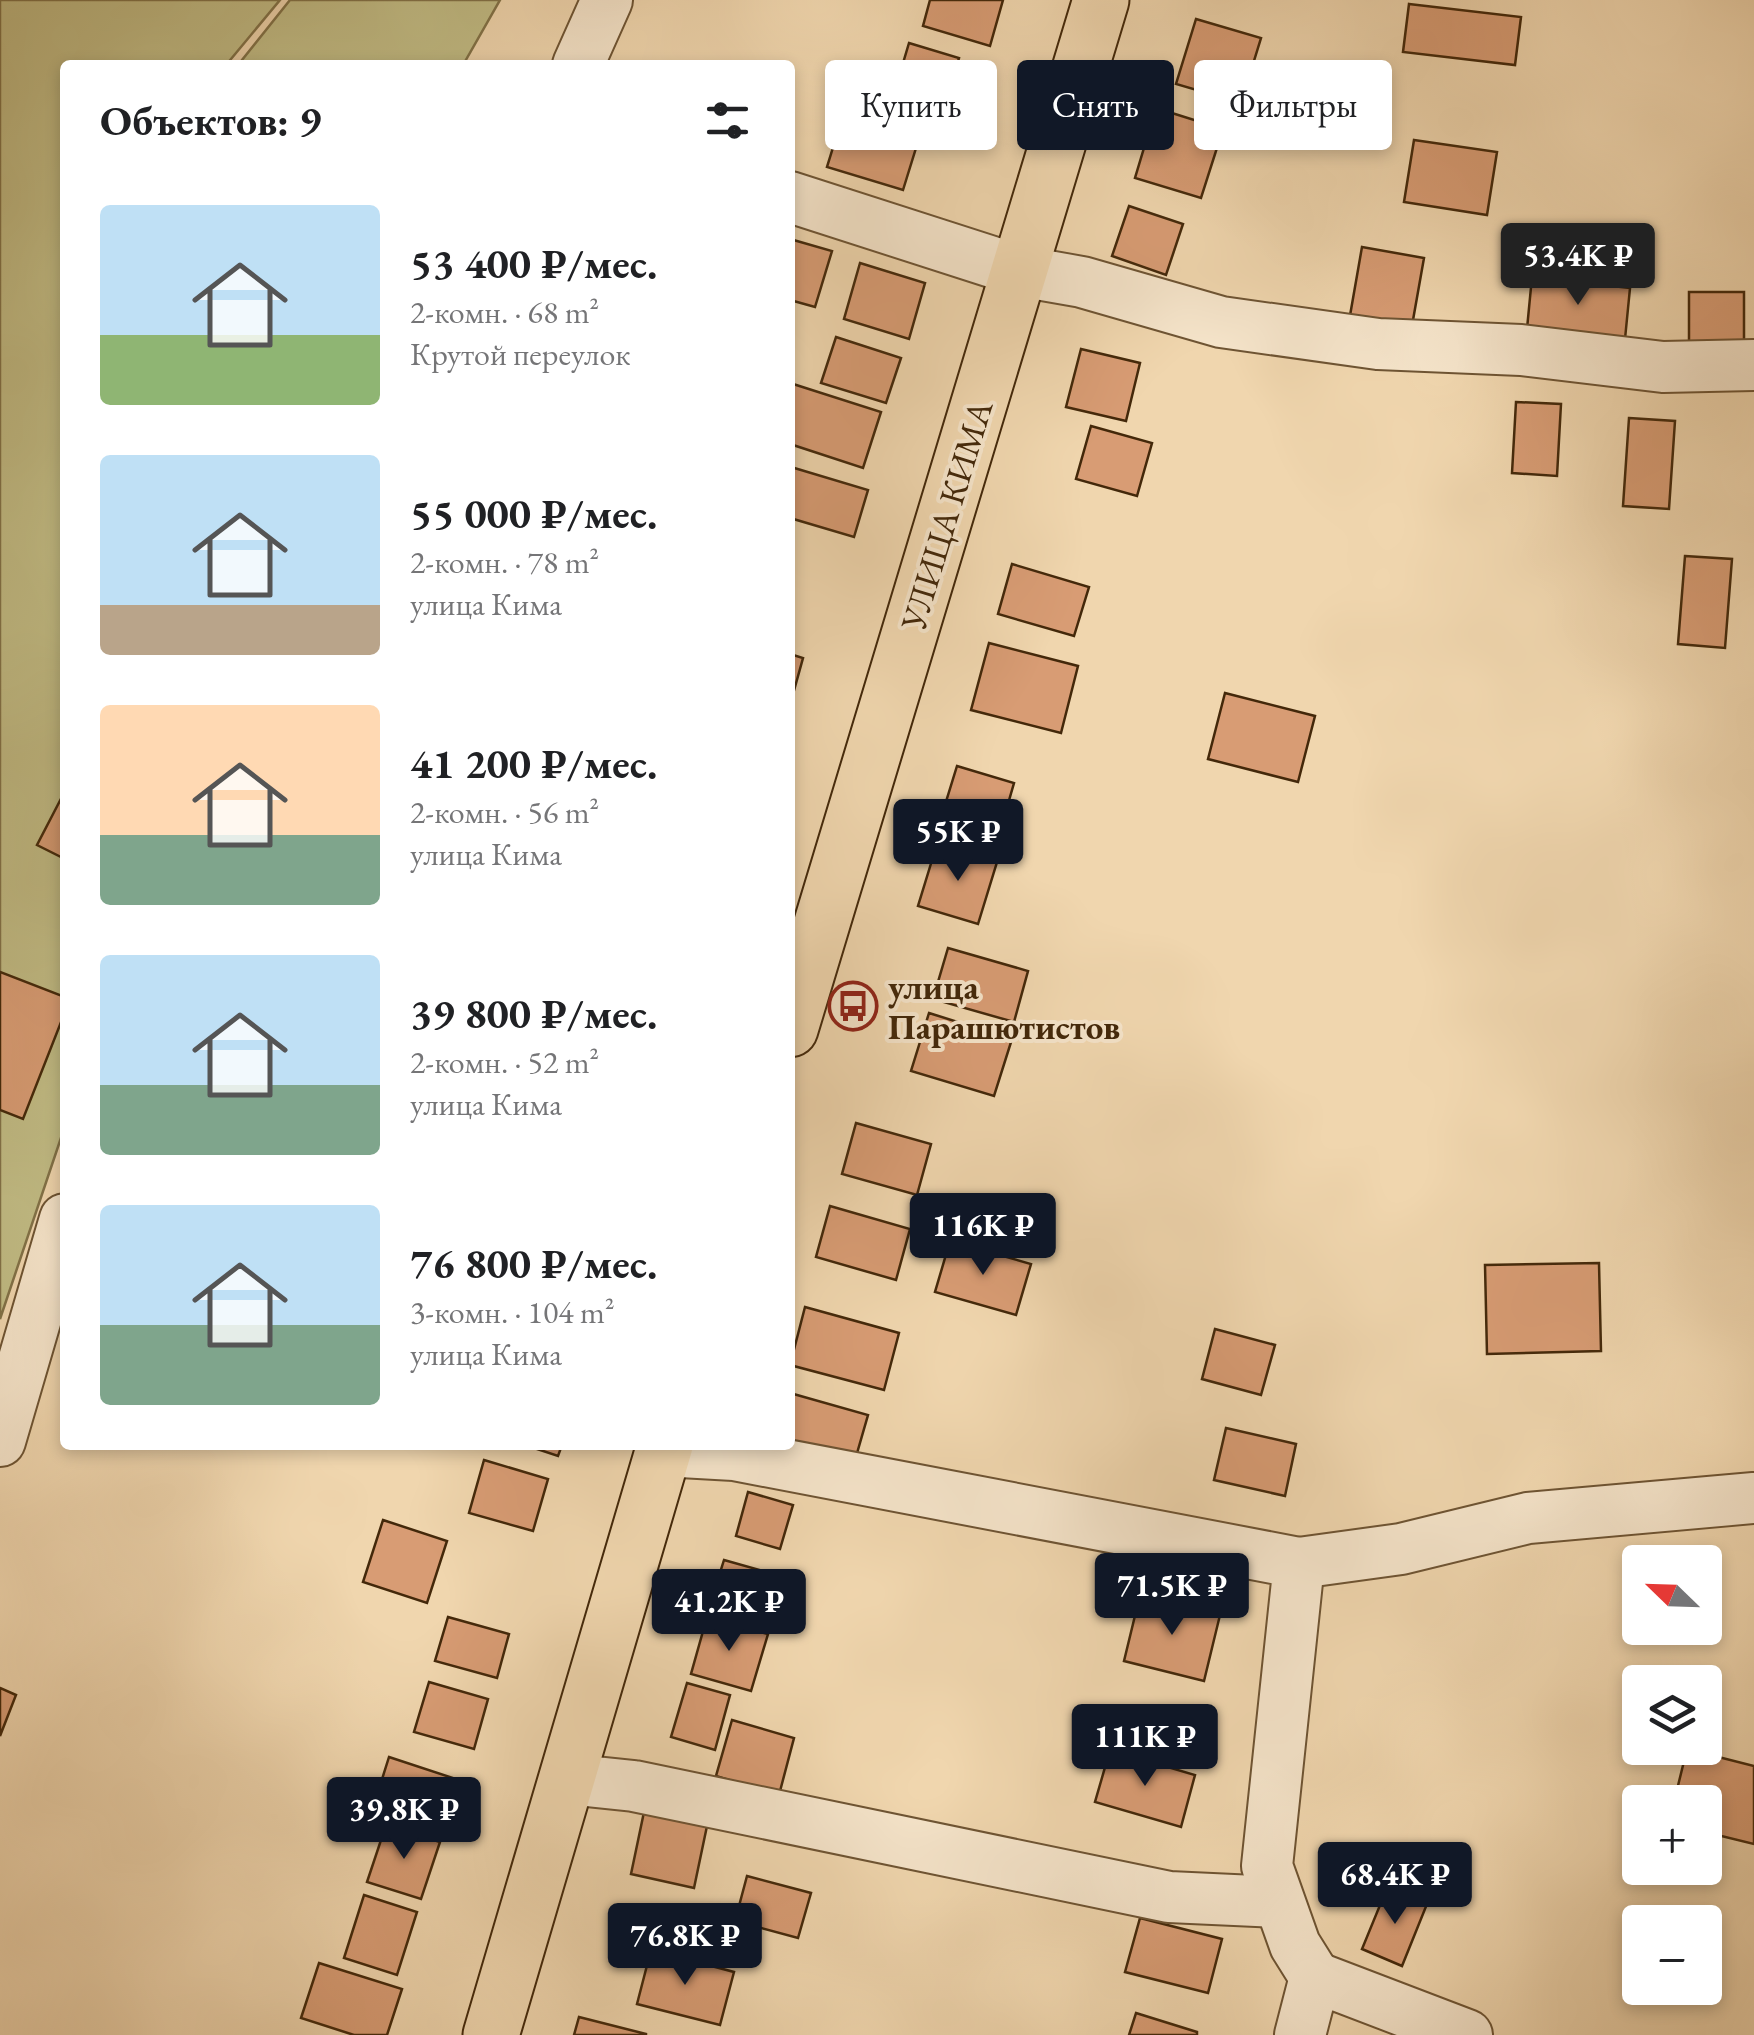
<!DOCTYPE html>
<html lang="ru">
<meta charset="utf-8">
<style>
body{margin:0;font-family:"EB Garamond",serif;background:#f2f2f2;color:#202124;height:100vh;display:flex;flex-direction:column;font-size:38px;white-space:nowrap}
*{box-sizing:border-box;margin:0}
p{font-size:32px;color:#757577}
.icon{flex:none;width:55px;height:55px;fill:none;stroke:currentColor;stroke-width:2;stroke-linecap:round;stroke-linejoin:round}
.map{position:relative;flex:1;overflow:hidden}
.side{position:absolute;left:60px;top:60px;width:735px;height:1390px;display:flex;flex-direction:column;background:#fff;border-radius:10px;box-shadow:0 5px 15px #0003}
.side>*{flex:none}
.hud{position:absolute;left:825px;top:60px;width:778px;height:90px;display:flex;gap:20px}
.needle{width:65px;rotate:293deg}
.buttons{position:absolute;left:1622px;top:1545px;display:grid;gap:20px}
.buttons a{display:grid;place-items:center;width:100px;height:100px;border-radius:10px;background:#fff;box-shadow:0 5px 15px #0003;font-size:50px}
.price{position:absolute;translate:-50% -85px;padding:0 22px;border-radius:10px;background:#111827;color:#fff;font-size:32px;line-height:65px;filter:drop-shadow(0 2px 5px #0008)}
.price::after{content:'';position:absolute;left:50%;top:60px;width:30px;height:22px;margin-left:-15px;background:inherit;clip-path:polygon(0 0,100% 0,50% 100%)}
.price.selected{background:#222;color:#fff}
ul{padding:0;list-style:none}
li{display:flex;align-items:center;gap:30px;height:250px;padding:0 40px}
li span{display:grid;place-items:center;flex:none;width:280px;height:200px;border-radius:10px;color:#555}
li>.icon{margin-inline-start:auto}
span .icon{width:120px;height:120px;fill:#fffc;stroke-width:1}
li b{font-size:42px}
h2{display:flex;justify-content:space-between;align-items:center;height:120px;padding:0 40px;font-size:42px}
.pill{padding:0 35px;border-radius:10px;background:#fff;box-shadow:0 5px 15px #0003;font-size:35px;line-height:90px}
.pill.selected{background:#111827;color:#fff}
.map>svg:first-child{display:block}
.green{fill:#c1bc85;stroke:#827248;stroke-width:2.5}
.building{fill:#d89c74;stroke:#43280a;stroke-width:2.5}
.lines{fill:none;stroke-linecap:round;stroke-linejoin:round}
.minor-casing{stroke:#6e5433;stroke-width:54}
.major-casing{stroke:#43280a;stroke-width:59}
.minor{stroke:#f5e4ca;stroke-width:50}
.major{stroke:#f0d6ae;stroke-width:55}
.labels{text-anchor:middle;dominant-baseline:central;stroke-width:8;stroke-linejoin:round;paint-order:stroke}
.street-label{font-size:35px;fill:#43280a;stroke:#f5e4ca}
.poi-label{font-size:35px;font-weight:bold;fill:#43280a;stroke:#f5e4ca;text-anchor:start}
</style>
<div class="map">
<svg width="1754" height="2035" viewBox="0 0 1754 2035">
<rect width="100%" height="100%" fill="#f0d6ae"/>
<filter id="stains"><feTurbulence type="fractalNoise" baseFrequency=".002" numOctaves="4"/><feColorMatrix values="0 0 0 0 .2 0 0 0 0 .09 0 0 0 0 .02 0 0 0 .5 -.17"/></filter>
<radialGradient id="worn" r=".72"><stop offset=".6" stop-color="#630" stop-opacity="0"/><stop offset="1" stop-color="#630" stop-opacity=".3"/></radialGradient>
<!-- green -->
<g class="green">
<path d="M0,0H280L226,65H65V1126L0,1319Z"/>
<path d="M290,0H500L463,65H238Z"/>
</g>
<!-- building -->
<g class="building">
<path d="M930,0H1003L990,46L923,26Z"/>
<path d="M1409,4L1521,17L1515,65L1403,52Z"/>
<path d="M1196,19L1261,38L1241,103L1176,84Z"/>
<path d="M909,43L959,58L940,122L890,107Z"/>
<path d="M1156,108L1223,129L1201,198L1135,178Z"/>
<path d="M844,112L920,135L903,190L827,167Z"/>
<path d="M1414,140L1497,152L1487,215L1404,202Z"/>
<path d="M1129,206L1183,224L1166,275L1112,256Z"/>
<path d="M790,239L832,251L815,307L790,300Z"/>
<path d="M1362,247L1424,258L1410,337L1348,327Z"/>
<path d="M860,263L925,283L909,339L844,319Z"/>
<path d="M1532,277L1630,288L1625,339L1527,329Z"/>
<rect x="1689" y="292" width="55" height="56"/>
<path d="M836,337L901,358L886,403L821,383Z"/>
<path d="M1081,349L1140,363L1126,421L1066,407Z"/>
<path d="M790,383L881,412L863,468L790,444Z"/>
<path d="M1516,402L1561,404L1557,476L1512,473Z"/>
<path d="M1629,418L1675,421L1669,509L1623,506Z"/>
<path d="M1091,426L1152,443L1137,496L1076,479Z"/>
<path d="M791,467L868,490L854,537L790,518Z"/>
<path d="M1685,556L1732,559L1725,648L1678,644Z"/>
<path d="M1012,564L1089,587L1074,636L998,614Z"/>
<path d="M989,643L1078,666L1061,733L971,710Z"/>
<path d="M790,654L803,658L790,705Z"/>
<path d="M1225,693L1315,716L1298,782L1208,759Z"/>
<path d="M957,766L1014,783L999,835L941,818Z"/>
<path d="M65,791V859L37,845Z"/>
<path d="M937,844L997,862L978,924L918,906Z"/>
<path d="M948,948L1028,971L1014,1022L933,999Z"/>
<path d="M0,972L65,997V1012L23,1119L0,1110Z"/>
<path d="M929,1013L1012,1039L994,1096L911,1071Z"/>
<path d="M856,1123L931,1144L917,1195L842,1174Z"/>
<path d="M830,1206L910,1229L896,1280L816,1257Z"/>
<path d="M950,1241L1031,1264L1016,1315L935,1292Z"/>
<path d="M1599,1263L1601,1351L1487,1354L1485,1265Z"/>
<path d="M805,1307L899,1333L884,1390L790,1365Z"/>
<path d="M1215,1329L1275,1345L1261,1395L1202,1379Z"/>
<path d="M790,1393L868,1415L851,1474L790,1445Z"/>
<path d="M1226,1428L1296,1444L1285,1496L1214,1480Z"/>
<path d="M525,1445H562L558,1456Z"/>
<path d="M484,1460L548,1479L533,1531L469,1513Z"/>
<path d="M748,1492L793,1505L780,1549L736,1536Z"/>
<path d="M383,1520L447,1541L427,1603L363,1582Z"/>
<path d="M724,1560L777,1575L763,1627L708,1611Z"/>
<path d="M1140,1595L1220,1615L1204,1681L1124,1661Z"/>
<path d="M448,1617L509,1634L497,1678L435,1661Z"/>
<path d="M707,1617L768,1634L751,1691L691,1674Z"/>
<path d="M429,1682L488,1699L474,1749L414,1732Z"/>
<path d="M687,1683L730,1695L715,1750L671,1737Z"/>
<path d="M0,1688L16,1695L0,1736Z"/>
<path d="M732,1720L794,1738L779,1795L716,1776Z"/>
<path d="M1687,1749L1754,1766V1844L1705,1832V1802H1674Z"/>
<path d="M1110,1750L1195,1775L1181,1827L1095,1802Z"/>
<path d="M389,1757L459,1780L444,1831L373,1808Z"/>
<path d="M644,1812L707,1826L694,1888L631,1874Z"/>
<path d="M386,1825L440,1842L421,1899L367,1882Z"/>
<path d="M747,1876L811,1893L798,1938L735,1921Z"/>
<path d="M1387,1888L1427,1904L1402,1966L1362,1949Z"/>
<path d="M364,1895L417,1912L397,1975L344,1958Z"/>
<path d="M1140,1918L1222,1939L1208,1993L1125,1972Z"/>
<path d="M651,1950L734,1972L720,2025L637,2004Z"/>
<path d="M319,1963L402,1989L387,2035H354L301,2018Z"/>
<path d="M1136,2013L1197,2032V2035H1129Z"/>
<path d="M579,2017L646,2034V2035H574Z"/>
</g>
<g class="lines">
<!-- minor casing -->
<g class="minor-casing">
<g id="minor">
<path d="M578,65L607,0"/>
<path d="M790,197L1020,271L1082,282L1221,322L1378,344L1521,350L1663,367L1754,365"/>
<path d="M0,1441L65,1219"/>
<path d="M663,1451L734,1455L1299,1563L1267,1866L1295,1945L1315,1977"/>
<path d="M1299,1563L1401,1549L1528,1518L1754,1498"/>
<path d="M567,1779L634,1786L1169,1897L1278,1902"/>
<path d="M1300,2035L1315,1977L1467,2035"/>
</g>
</g>
<!-- major casing -->
<g class="major-casing">
<g id="major">
<path d="M790,1029L1101,0"/>
<path d="M491,2035L665,1445"/>
</g>
</g>
<!-- minor -->
<use href="#minor" class="minor"/>
<!-- major -->
<use href="#major" class="major"/>
</g>
<!-- icons -->
<defs>
<g id="bus-ring" transform="scale(2.5)"><circle r="9.5" fill="#f5e4ca" stroke="#8f2418" stroke-width="1.5"/><path d="M-5-6H5V4H4V6H2V4H-2V6H-4V4H-5ZM-3.5-4V0h7V-4ZM-3.5 1.2v1.5H-2V1.2ZM2 1.2v1.5H3.5V1.2Z" fill="#8f2418"/></g>
</defs>
<g fill-rule="evenodd">
<use href="#bus-ring" x="853" y="1006"/>
</g>
<g class="labels">
<!-- street labels -->
<g class="street-label">
<text transform="translate(946 515) rotate(-73)">УЛИЦА КИМА</text>
</g>
<!-- poi labels -->
<g class="poi-label">
<text x="888" y="986">улица<tspan x="888" dy="40">Парашютистов</tspan></text>
</g>
</g>
<rect width="100%" height="100%" filter="url(#stains)"/>
<rect width="100%" height="100%" fill="url(#worn)"/>
</svg>
<div class="buttons">
<a><svg class="needle" viewBox="-14 -14 28 28"><path d="M0-13l5 13h-10z" fill="#e53935"/><path d="M0 13l5-13h-10z" fill="#757577"/></svg></a>
<a><svg class="icon" aria-label="layers" viewBox="0 0 24 24"><path d="M12 4l9 5-9 5-9-5zM3 14l9 5 9-5"/></svg></a>
<a>+</a>
<a>−</a>
</div>
<b class="price selected" style="left:1578px;top:308px">53.4K ₽</b>
<b class="price" style="left:958px;top:884px">55K ₽</b>
<b class="price" style="left:983px;top:1278px">116K ₽</b>
<b class="price" style="left:1172px;top:1638px">71.5K ₽</b>
<b class="price" style="left:729px;top:1654px">41.2K ₽</b>
<b class="price" style="left:1145px;top:1789px">111K ₽</b>
<b class="price" style="left:404px;top:1862px">39.8K ₽</b>
<b class="price" style="left:1395px;top:1927px">68.4K ₽</b>
<b class="price" style="left:685px;top:1988px">76.8K ₽</b>
<div class="hud">
<a class="pill">Купить</a>
<a class="pill selected">Снять</a>
<a class="pill">Фильтры</a>
</div>
<section class="side">
<h2>Объектов: 9<svg class="icon" aria-label="filters" viewBox="0 0 24 24"><path d="M4 7h16M4 17h16"/><circle cx="9" cy="7" r="2"/><circle cx="15" cy="17" r="2"/></svg></h2>
<ul>
<li><span style="background:linear-gradient(#bfe0f5 65%,#8fb573 0)"><svg class="icon" aria-label="home" viewBox="0 0 24 24"><path d="M3 11l9-7 9 7M6 9v11h12V9"/></svg></span><div><b>53 400 ₽/мес.</b><p>2-комн. · 68 m²</p><p>Крутой переулок</p></div></li>
<li><span style="background:linear-gradient(#bfe0f5 75%,#b9a48a 0)"><svg class="icon" aria-label="home" viewBox="0 0 24 24"><path d="M3 11l9-7 9 7M6 9v11h12V9"/></svg></span><div><b>55 000 ₽/мес.</b><p>2-комн. · 78 m²</p><p>улица Кима</p></div></li>
<li><span style="background:linear-gradient(#ffd9b3 65%,#7fa58c 0)"><svg class="icon" aria-label="home" viewBox="0 0 24 24"><path d="M3 11l9-7 9 7M6 9v11h12V9"/></svg></span><div><b>41 200 ₽/мес.</b><p>2-комн. · 56 m²</p><p>улица Кима</p></div></li>
<li><span style="background:linear-gradient(#bfe0f5 65%,#7fa58c 0)"><svg class="icon" aria-label="home" viewBox="0 0 24 24"><path d="M3 11l9-7 9 7M6 9v11h12V9"/></svg></span><div><b>39 800 ₽/мес.</b><p>2-комн. · 52 m²</p><p>улица Кима</p></div></li>
<li><span style="background:linear-gradient(#bfe0f5 60%,#7fa58c 0)"><svg class="icon" aria-label="home" viewBox="0 0 24 24"><path d="M3 11l9-7 9 7M6 9v11h12V9"/></svg></span><div><b>76 800 ₽/мес.</b><p>3-комн. · 104 m²</p><p>улица Кима</p></div></li>
</ul>
</section>
</div>
